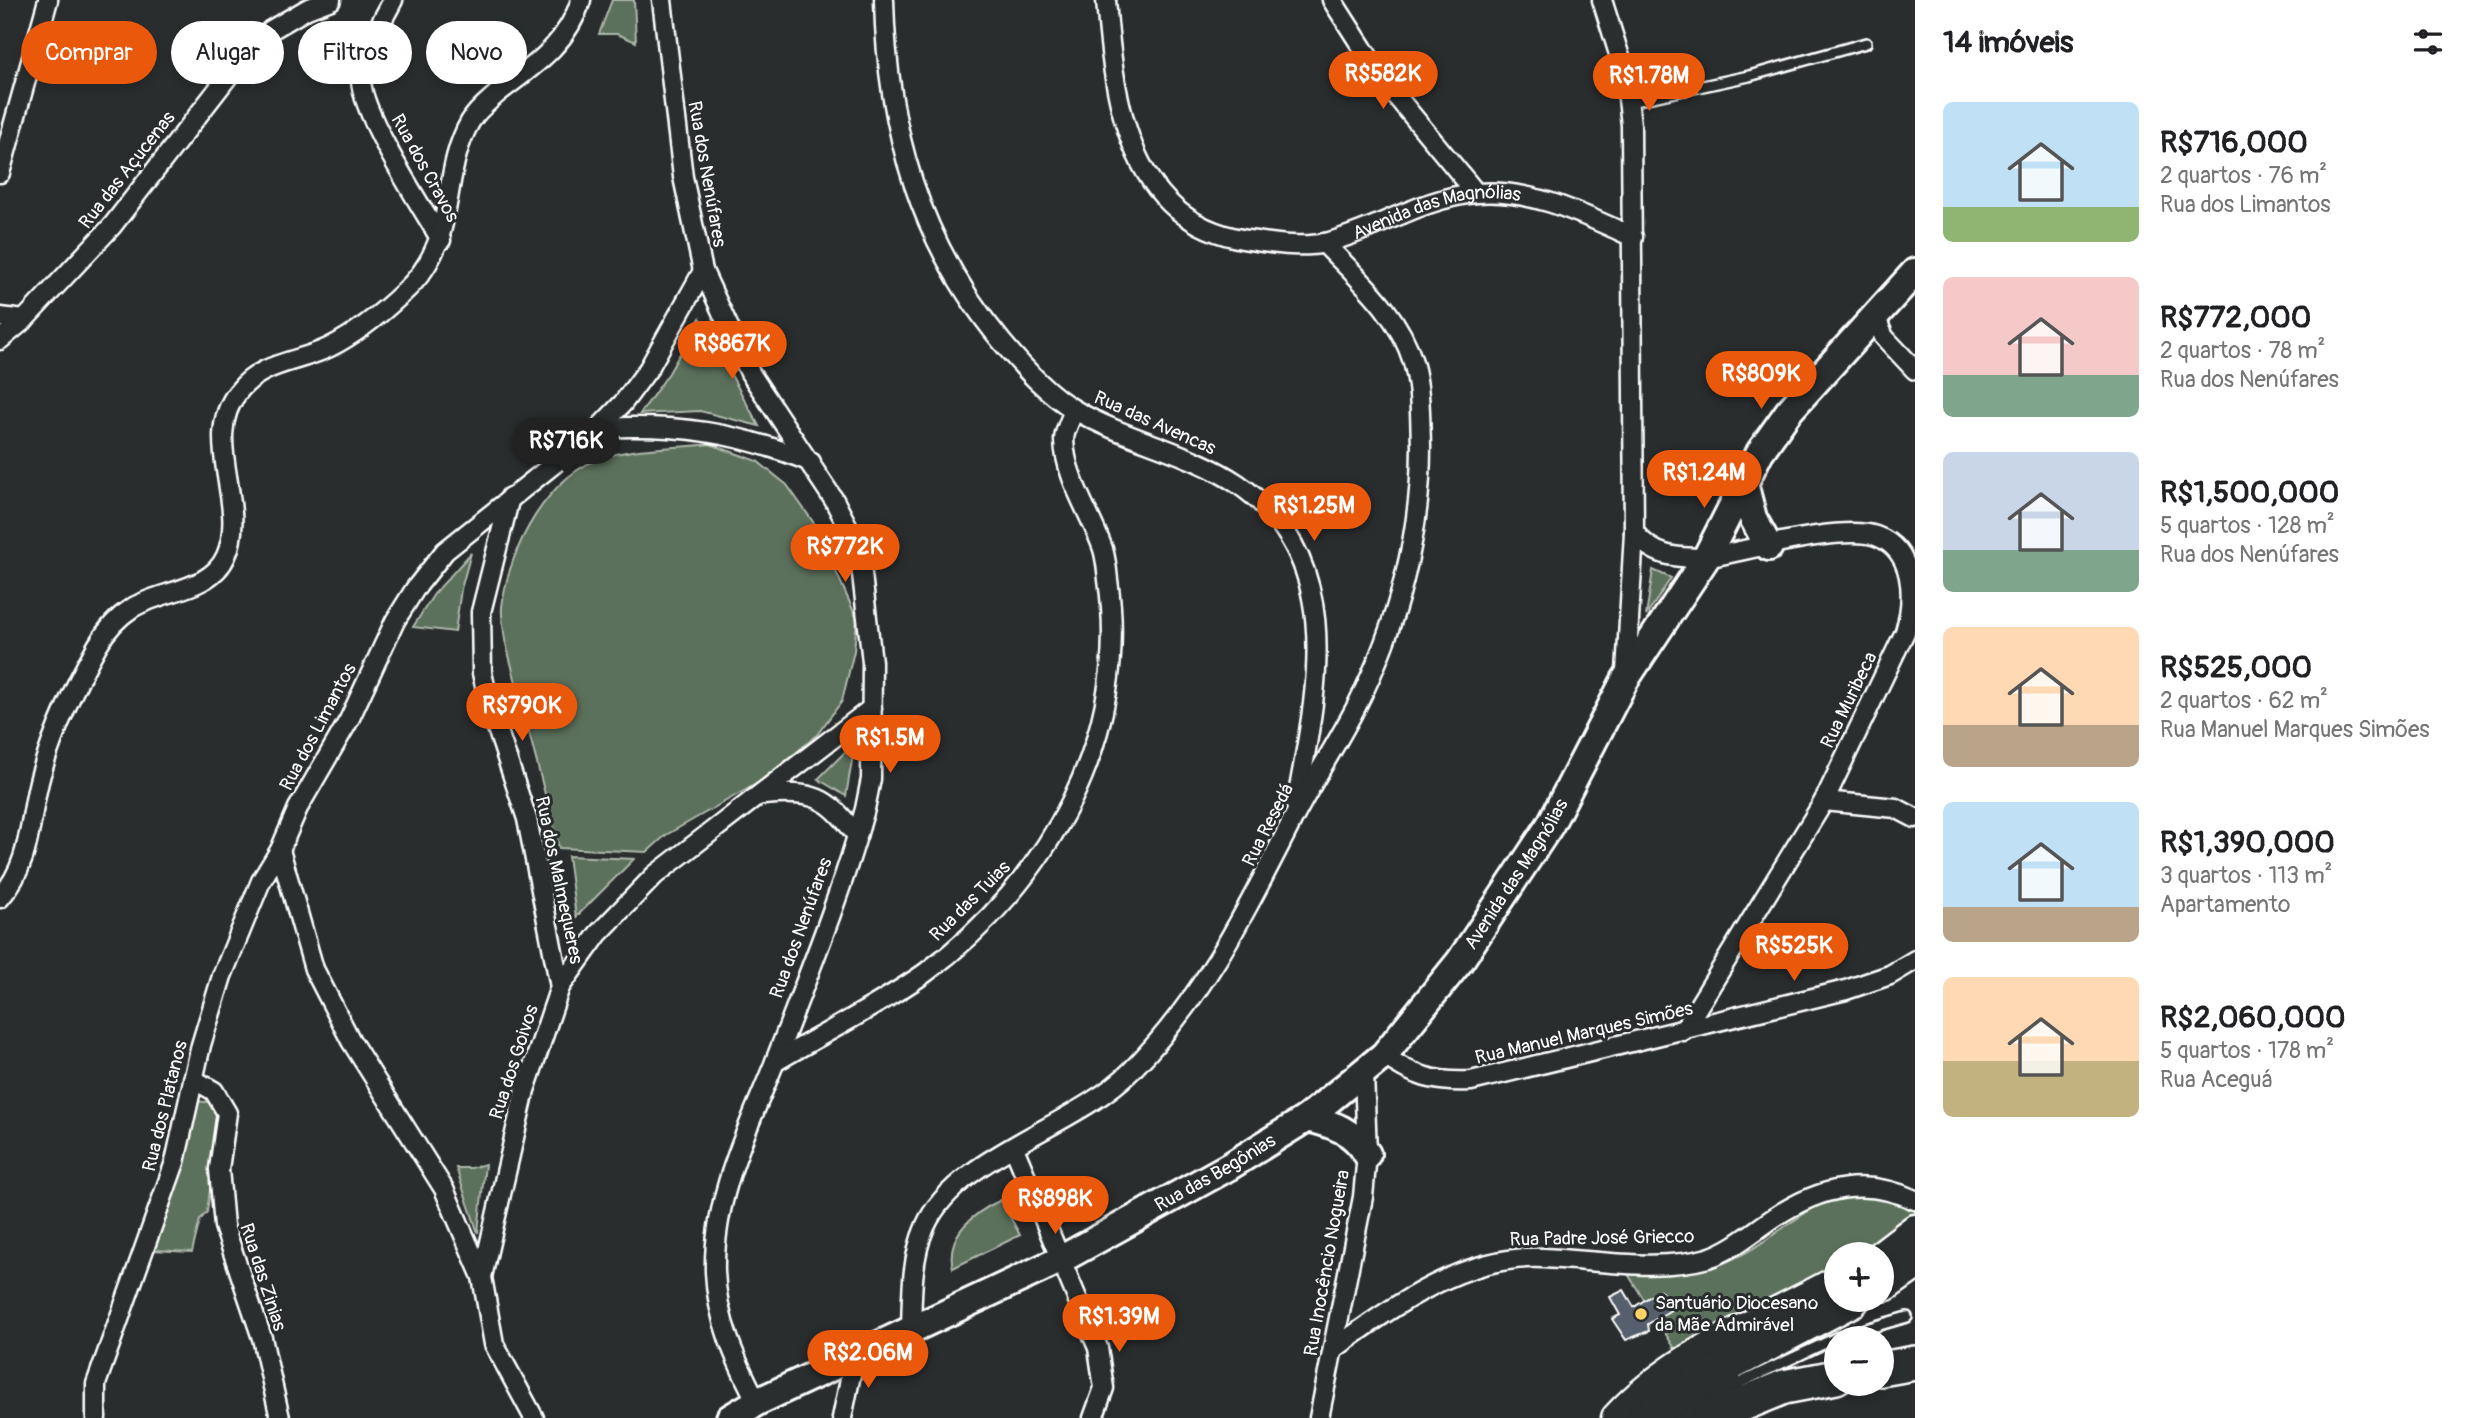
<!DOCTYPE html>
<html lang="pt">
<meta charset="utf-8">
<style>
body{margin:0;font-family:Pangolin,sans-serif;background:#f2f2f2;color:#202124;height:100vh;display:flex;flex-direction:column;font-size:26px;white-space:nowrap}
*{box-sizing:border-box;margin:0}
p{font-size:23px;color:#757577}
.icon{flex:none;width:38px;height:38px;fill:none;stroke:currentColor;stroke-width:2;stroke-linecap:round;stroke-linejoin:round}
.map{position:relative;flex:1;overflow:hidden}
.sheet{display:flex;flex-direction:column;background:#fff;width:560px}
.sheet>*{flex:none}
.hud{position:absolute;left:21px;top:21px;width:665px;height:63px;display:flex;gap:14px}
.tools{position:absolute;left:1824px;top:1242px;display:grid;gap:14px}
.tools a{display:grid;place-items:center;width:70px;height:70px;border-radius:50%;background:#fff;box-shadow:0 4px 10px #0003;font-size:35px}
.price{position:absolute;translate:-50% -60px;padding:0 16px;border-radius:24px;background:#ea580c;color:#fff;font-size:23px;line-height:46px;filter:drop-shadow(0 2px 4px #0008)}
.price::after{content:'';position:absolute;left:50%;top:42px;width:21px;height:16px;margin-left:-10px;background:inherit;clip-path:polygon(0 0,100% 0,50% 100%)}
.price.current{background:#222;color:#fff}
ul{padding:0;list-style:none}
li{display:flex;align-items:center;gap:21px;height:175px;padding:0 28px}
li span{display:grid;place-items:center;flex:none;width:196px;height:140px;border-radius:10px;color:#555}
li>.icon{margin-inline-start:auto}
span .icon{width:84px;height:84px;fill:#fffc;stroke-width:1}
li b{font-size:30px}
h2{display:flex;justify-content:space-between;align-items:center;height:84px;padding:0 28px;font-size:30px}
.pill{padding:0 24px;border-radius:32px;background:#fff;box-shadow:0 4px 10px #0003;font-size:24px;line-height:63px}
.pill.current{background:#ea580c;color:#fff}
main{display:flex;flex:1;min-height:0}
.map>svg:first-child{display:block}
.green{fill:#5c715b;stroke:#aeb8ad;stroke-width:2}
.building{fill:#545e6e;stroke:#fff;stroke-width:2}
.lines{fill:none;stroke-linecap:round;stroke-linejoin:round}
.service-casing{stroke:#fff;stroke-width:14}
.minor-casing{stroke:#fff;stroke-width:23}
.secondary-casing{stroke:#fff;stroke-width:32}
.trunk-casing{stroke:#fff;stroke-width:35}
.motorway-casing{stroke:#fff;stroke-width:38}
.service{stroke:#2a2d2e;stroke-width:9}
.minor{stroke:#2a2d2e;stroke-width:18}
.secondary{stroke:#2a2d2e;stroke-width:26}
.trunk{stroke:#2a2d2e;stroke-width:30}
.motorway{stroke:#2a2d2e;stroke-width:33}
.poi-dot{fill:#ffd166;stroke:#2a2d2e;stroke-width:2.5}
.labels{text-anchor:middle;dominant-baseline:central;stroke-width:6;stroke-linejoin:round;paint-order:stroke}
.street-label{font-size:19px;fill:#fff;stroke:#2a2d2e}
.poi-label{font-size:19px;fill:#fff;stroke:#2a2d2e;text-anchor:start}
</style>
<main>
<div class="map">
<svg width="1915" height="1418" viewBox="0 0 1915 1418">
<rect width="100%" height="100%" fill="#2a2d2e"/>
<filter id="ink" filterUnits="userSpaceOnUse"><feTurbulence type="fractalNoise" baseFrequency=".0143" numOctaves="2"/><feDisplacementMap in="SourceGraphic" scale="14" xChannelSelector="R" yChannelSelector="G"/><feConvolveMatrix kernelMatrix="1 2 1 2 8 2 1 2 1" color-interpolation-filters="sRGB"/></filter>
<g filter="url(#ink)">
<!-- green -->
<g class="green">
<path d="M612,0H634L636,42L617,34H599Z"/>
<path d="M700,318L759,426L700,411L640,414L669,373Z"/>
<path d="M710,444L757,461L787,485L816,526L857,619L854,651L842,701L816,736L763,780L666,835L647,852L559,848L505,640C504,629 501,617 502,607C508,550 548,472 608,456C640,447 678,448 710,444Z"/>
<path d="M471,553L461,589L455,632L413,627L434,594Z"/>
<path d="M1653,570L1671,578L1646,616Z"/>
<path d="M850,747L854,749L846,796L818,779Z"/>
<path d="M568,856L634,859L576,917Z"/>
<path d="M194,1101L218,1103L220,1114L207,1212L200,1220L192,1252L153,1250L179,1173Z"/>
<path d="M485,1164L478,1233L456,1168H471Z"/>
<path d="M1881,1193L1915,1207V1219L1862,1255H1836V1269L1677,1352L1626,1271C1660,1271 1694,1273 1727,1261C1767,1247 1796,1210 1838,1198C1851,1194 1867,1194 1881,1193Z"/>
<path d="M1001,1200L1020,1235L953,1268C945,1234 975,1212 1001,1200Z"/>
</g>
<!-- building -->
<path class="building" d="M1624,1290L1634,1307L1660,1290L1674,1308L1648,1324L1649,1331L1626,1340L1612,1319L1620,1315L1610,1297Z"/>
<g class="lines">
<!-- service casing -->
<g class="service-casing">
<g id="service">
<path d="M1629,102L1749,76L1866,43"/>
<path d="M1733,1386L1838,1337L1907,1317"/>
</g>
</g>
<!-- minor casing -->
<g class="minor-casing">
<g id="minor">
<path d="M393,0C381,24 361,53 361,80C362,115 421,206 441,240"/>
<path d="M662,0L683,177L703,271L750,373L834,500L850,531L862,574L872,662L871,779L865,809C841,895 806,980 774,1064C747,1131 713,1197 715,1272C717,1320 735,1359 757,1402"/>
<path d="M884,0C887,129 919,242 1002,342C1022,366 1047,394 1075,410C1126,440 1189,451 1238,484C1349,561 1316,694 1296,805"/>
<path id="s1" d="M1106,0C1114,102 1129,228 1256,241C1277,244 1303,248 1325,243C1377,230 1422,198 1476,193C1532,188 1584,215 1633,237"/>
<path d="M1332,0L1383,80L1476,193"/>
<path d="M1602,0L1625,73L1631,125L1634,532L1626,673"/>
<path d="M0,173L48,0"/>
<path d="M0,317L24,320"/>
<path d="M1876,318L1884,337L1915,370"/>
<path d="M0,340L24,320L112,226L240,61L271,30L307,9L331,0"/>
<path d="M599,428C679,424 737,432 811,462"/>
<path d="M510,497L481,612L482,673L490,707L527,819L560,987"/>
<path d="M1634,532C1653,557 1676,558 1706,558C1745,551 1842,524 1876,536C1915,550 1915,598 1905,632L1824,801L1683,1031"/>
<path d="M763,795C813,791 827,795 857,836"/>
<path d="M1824,801L1896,808L1915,818"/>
<path d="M280,850L314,969L351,1041L444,1189L482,1277"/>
<path d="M0,898C33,861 28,819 41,774C54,731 75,685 97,646C105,632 118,617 132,608C161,590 211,591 226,556C249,504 200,440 238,392C262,361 298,363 330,347C356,334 383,312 404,292C461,240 438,178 470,122C477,110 488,102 498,93C533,66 567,45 581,0"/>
<path d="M1384,1055C1411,1076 1436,1083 1471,1081L1846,990L1890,975L1915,960"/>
<path d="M775,1062C824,1033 878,1006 925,973C1048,883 1131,736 1108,580C1107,570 1106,559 1103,549C1091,514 1065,478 1064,440C1064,431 1071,419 1074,410"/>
<path d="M193,1079L214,1091L227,1113L219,1169L224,1226L262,1338L280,1418"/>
<path d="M1014,1148L1098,1348L1104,1388L1093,1418"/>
<path d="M911,1331C912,1297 911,1259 925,1227C955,1156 1076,1127 1131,1071C1206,994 1245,913 1293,819C1313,780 1337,744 1357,705C1397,626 1421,535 1421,446C1420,418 1421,389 1413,362C1398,312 1358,279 1324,243"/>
<path d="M1334,1349C1395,1305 1465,1254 1544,1258C1594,1260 1659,1272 1708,1258C1733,1250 1754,1231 1775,1217C1820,1187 1865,1177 1915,1200"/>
<path d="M96,1418V1384L175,1162L201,1045L222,976L261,881L280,850L298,808L349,720L395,621L415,589L445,551L599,428L623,403L649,368L703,271"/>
<path d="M534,1418L494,1344L482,1277L525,1090L560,987L598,934L655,875L872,708"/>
<path d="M842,1418L855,1355"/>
<path d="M1319,1418L1363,1197L1367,1154L1364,1073"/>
</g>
</g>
<!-- secondary casing -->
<g class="secondary-casing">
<g id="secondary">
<path d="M1744,483L1753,518L1769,547"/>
<path d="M1307,1118C1333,1124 1354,1131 1367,1154"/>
<path id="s2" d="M730,1418L757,1402L1060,1260L1230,1166L1307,1118L1384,1055L1460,961L1550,825L1625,680L1706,558L1760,452L1789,411L1915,272"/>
</g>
</g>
<!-- trunk casing -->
<g class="trunk-casing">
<g id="trunk">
<path d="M1881,1256L1915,1230"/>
<path d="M1617,1418C1677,1353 1759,1324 1836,1282"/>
<path d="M1681,1418L1698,1404L1728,1388"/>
</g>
</g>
<!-- motorway casing -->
<g class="motorway-casing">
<g id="motorway">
<path d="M1885,1284L1915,1263"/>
<path d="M1881,1369L1915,1363"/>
<path d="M1643,1418L1705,1377L1852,1300"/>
<path d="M1709,1418L1784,1387L1836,1377"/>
</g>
</g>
<!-- service -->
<use href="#service" class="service"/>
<!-- minor -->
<use href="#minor" class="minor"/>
<!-- secondary -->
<use href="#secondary" class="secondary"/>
<!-- trunk -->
<use href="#trunk" class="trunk"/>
<!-- motorway -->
<use href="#motorway" class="motorway"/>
</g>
</g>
<!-- markers -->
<circle class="poi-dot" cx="1641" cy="1314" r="7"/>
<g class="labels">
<!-- street labels -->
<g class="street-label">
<text transform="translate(425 168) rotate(61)">Rua dos Cravos</text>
<text transform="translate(127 170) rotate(-52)">Rua das Açucenas</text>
<text transform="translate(707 174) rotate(80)">Rua dos Nenúfares</text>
<text stroke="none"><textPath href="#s1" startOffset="500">Avenida das Magnólias</textPath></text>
<text transform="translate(1155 423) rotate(24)">Rua das Avencas</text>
<text transform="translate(1849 700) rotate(-64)">Rua Muribeca</text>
<text transform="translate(318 727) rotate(-62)">Rua dos Limantos</text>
<text transform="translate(1268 825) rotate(-63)">Rua Resedá</text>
<text stroke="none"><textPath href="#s2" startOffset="975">Avenida das Magnólias</textPath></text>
<text transform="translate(559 880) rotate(78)">Rua dos Malmequeres</text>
<text transform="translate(970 901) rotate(-45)">Rua das Tuias</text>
<text transform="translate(801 928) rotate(-70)">Rua dos Nenúfares</text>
<text transform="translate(1584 1033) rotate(-13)">Rua Manuel Marques Simões</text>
<text transform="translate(514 1062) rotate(-72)">Rua dos Goivos</text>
<text transform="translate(165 1106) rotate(-76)">Rua dos Platanos</text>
<text stroke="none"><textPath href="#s2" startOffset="544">Rua das Begônias</textPath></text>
<text transform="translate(1602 1238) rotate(-1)">Rua Padre José Griecco</text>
<text transform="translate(1327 1263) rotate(-80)">Rua Inocêncio Nogueira</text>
<text transform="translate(263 1277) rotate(72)">Rua das Zinias</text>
</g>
<!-- poi labels -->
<g class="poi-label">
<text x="1655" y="1303">Santuário Diocesano<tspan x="1655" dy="22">da Mãe Admirável</tspan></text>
</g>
</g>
</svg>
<div class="tools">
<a>+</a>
<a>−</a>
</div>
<b class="price" style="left:1383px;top:111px">R$582K</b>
<b class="price" style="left:1649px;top:113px">R$1.78M</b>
<b class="price" style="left:732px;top:381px">R$867K</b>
<b class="price" style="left:1761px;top:411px">R$809K</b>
<b class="price current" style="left:566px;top:478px">R$716K</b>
<b class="price" style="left:1704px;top:510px">R$1.24M</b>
<b class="price" style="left:1314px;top:543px">R$1.25M</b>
<b class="price" style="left:845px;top:584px">R$772K</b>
<b class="price" style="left:522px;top:743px">R$790K</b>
<b class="price" style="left:890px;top:775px">R$1.5M</b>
<b class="price" style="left:1794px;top:983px">R$525K</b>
<b class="price" style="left:1055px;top:1236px">R$898K</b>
<b class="price" style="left:1119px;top:1354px">R$1.39M</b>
<b class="price" style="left:868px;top:1390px">R$2.06M</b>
<div class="hud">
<a class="pill current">Comprar</a>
<a class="pill">Alugar</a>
<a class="pill">Filtros</a>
<a class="pill">Novo</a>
</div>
</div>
<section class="sheet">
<h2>14 imóveis<svg class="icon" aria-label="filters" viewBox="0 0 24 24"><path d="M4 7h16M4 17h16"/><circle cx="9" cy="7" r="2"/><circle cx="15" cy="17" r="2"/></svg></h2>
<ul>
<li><span style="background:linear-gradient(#bfe0f5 75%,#8fb573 0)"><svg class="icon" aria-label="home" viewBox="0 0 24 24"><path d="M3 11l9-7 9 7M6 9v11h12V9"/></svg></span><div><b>R$716,000</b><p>2 quartos · 76 m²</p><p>Rua dos Limantos</p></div></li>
<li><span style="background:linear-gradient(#f6c9c9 70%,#7fa58c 0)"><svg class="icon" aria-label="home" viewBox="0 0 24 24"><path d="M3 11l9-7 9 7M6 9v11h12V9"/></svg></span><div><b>R$772,000</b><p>2 quartos · 78 m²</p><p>Rua dos Nenúfares</p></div></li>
<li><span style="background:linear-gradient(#c9d6e8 70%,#7fa58c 0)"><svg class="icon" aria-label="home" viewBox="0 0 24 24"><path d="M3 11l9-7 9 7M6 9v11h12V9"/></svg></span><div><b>R$1,500,000</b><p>5 quartos · 128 m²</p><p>Rua dos Nenúfares</p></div></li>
<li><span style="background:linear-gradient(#ffd9b3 70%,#b9a48a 0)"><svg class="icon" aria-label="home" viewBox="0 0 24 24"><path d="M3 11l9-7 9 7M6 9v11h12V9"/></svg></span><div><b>R$525,000</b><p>2 quartos · 62 m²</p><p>Rua Manuel Marques Simões</p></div></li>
<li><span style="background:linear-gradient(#bfe0f5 75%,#b9a48a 0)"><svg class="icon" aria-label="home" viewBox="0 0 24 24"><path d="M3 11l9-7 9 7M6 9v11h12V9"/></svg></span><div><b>R$1,390,000</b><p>3 quartos · 113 m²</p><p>Apartamento</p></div></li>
<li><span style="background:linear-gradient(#ffd9b3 60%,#c2b280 0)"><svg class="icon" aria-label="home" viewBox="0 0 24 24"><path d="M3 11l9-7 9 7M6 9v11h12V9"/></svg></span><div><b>R$2,060,000</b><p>5 quartos · 178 m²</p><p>Rua Aceguá</p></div></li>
</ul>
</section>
</main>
